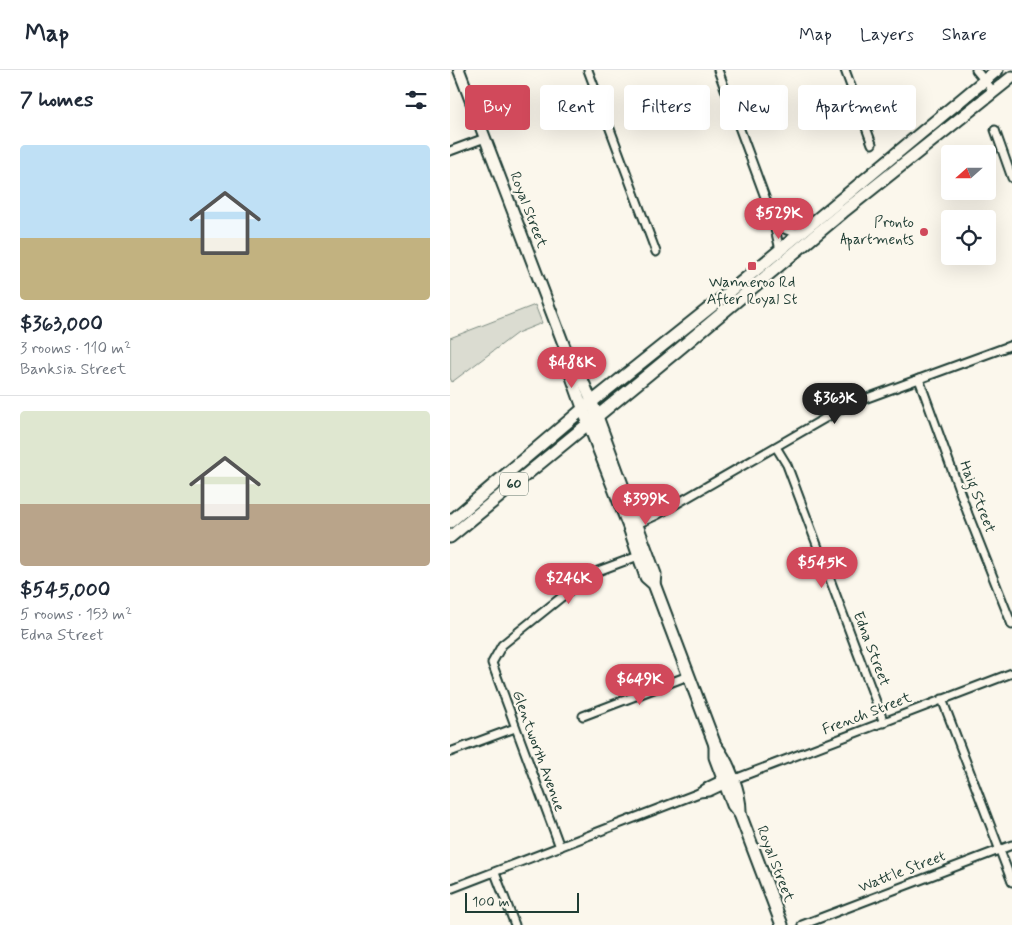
<!DOCTYPE html>
<meta charset="utf-8">
<style>
body{margin:0;font-family:Mynerve,sans-serif;background:#f2f2f3;color:#1f2937;height:100vh;display:flex;flex-direction:column;font-size:19px;white-space:nowrap}
*{box-sizing:border-box;margin:0}
p{font-size:16px;color:#747a83}
.icon{flex:none;width:28px;height:28px;fill:none;stroke:currentColor;stroke-width:2;stroke-linecap:round;stroke-linejoin:round}
.map{position:relative;flex:1;overflow:hidden}
.sheet{display:flex;flex-direction:column;background:#fff;width:450px}
.sheet>*{flex:none}
.hud{position:absolute;left:15px;top:15px;width:471px;height:45px;display:flex;gap:10px}
.needle{width:32px;rotate:249deg}
.controls{position:absolute;left:491px;top:75px;display:grid;gap:10px}
.controls a{display:grid;place-items:center;width:55px;height:55px;border-radius:5px;background:#fff;box-shadow:0 5px 20px #0002;font-size:25px}
.scale{position:absolute;left:15px;bottom:12px;width:114px;box-sizing:border-box;padding-left:5px;border:2px solid #1f3d34;border-top:0;font-size:14px;line-height:18px;white-space:nowrap;color:#1f3d34;-webkit-text-stroke:4px #fbf7ec;paint-order:stroke}
.price{position:absolute;translate:-50% -42px;padding:0 11px;border-radius:18px;background:#d1495b;color:#fff;font-size:16px;line-height:32px;filter:drop-shadow(0 1px 2px #0008)}
.price::after{content:'';position:absolute;left:50%;top:30px;width:15px;height:11px;margin-left:-8px;background:inherit;clip-path:polygon(0 0,100% 0,50% 100%)}
.price.active{background:#222;color:#fff}
ul{padding:0;list-style:none}
li{display:grid;align-content:center;gap:10px;height:265px;padding:0 20px}
li+li{border-top:1px solid #e0e1e3}
li span{display:grid;place-items:center;height:155px;border-radius:5px;color:#555}
li>.icon{margin-inline-start:auto}
span .icon{width:90px;height:90px;fill:#fffc;stroke-width:1}
li b{font-size:21px}
h2{display:flex;justify-content:space-between;align-items:center;height:60px;padding:0 20px;font-size:21px}
.pill{padding:0 18px;border-radius:5px;background:#fff;box-shadow:0 5px 20px #0002;font-size:18px;line-height:45px}
.pill.active{background:#d1495b;color:#fff}
header{display:flex;align-items:center;gap:30px;box-sizing:border-box;height:70px;padding:0 25px;background:#fff;border-bottom:1px solid #e0e1e3}
header strong{font-size:24px}
nav{display:flex;gap:28px;margin-inline-start:auto;font-size:18px}
main{display:flex;flex:1;min-height:0}
.map>svg:first-child{display:block}
.green{fill:#dbdcd1;stroke:#7d8c82}
.lines{fill:none;stroke-linecap:round;stroke-linejoin:round}
.minor-casing{stroke:#1f3d34;stroke-width:11}
.secondary-casing{stroke:#1f3d34;stroke-width:14}
.primary-casing{stroke:#1f3d34;stroke-width:15}
.trunk-casing{stroke:#1f3d34;stroke-width:15}
.minor{stroke:#fbf7ec;stroke-width:7}
.secondary{stroke:#fbf7ec;stroke-width:10}
.primary{stroke:#fbf7ec;stroke-width:11}
.trunk{stroke:#fbf7ec;stroke-width:11}
.poi-dot{fill:#d1495b;stroke:#fbf7ec;stroke-width:2}
.labels{text-anchor:middle;dominant-baseline:central;stroke-width:4.5;stroke-linejoin:round;paint-order:stroke}
.shield{fill:#fbf7ec;stroke:#61756b;stroke-width:1}
.shield-label{font-size:14px;font-weight:bold;fill:#1f3d34}
.street-label{font-size:15px;fill:#1f3d34;stroke:#fbf7ec}
.poi-label{font-size:15px;fill:#1f3d34;stroke:#fbf7ec;text-anchor:end}
</style>
<header>
<strong>Map</strong>
<nav><a>Map</a><a>Layers</a><a>Share</a></nav>
</header>
<main>
<section class="sheet">
<h2>7 homes<svg class="icon" aria-label="filters" viewBox="0 0 24 24"><path d="M4 7h16M4 17h16"/><circle cx="9" cy="7" r="2"/><circle cx="15" cy="17" r="2"/></svg></h2>
<ul>
<li><span style="background:linear-gradient(#bfe0f5 60%,#c2b280 0)"><svg class="icon" aria-label="home" viewBox="0 0 24 24"><path d="M3 11l9-7 9 7M6 9v11h12V9"/></svg></span><div><b>$363,000</b><p>3 rooms · 110 m²</p><p>Banksia Street</p></div></li>
<li><span style="background:linear-gradient(#dfe7d0 60%,#b9a48a 0)"><svg class="icon" aria-label="home" viewBox="0 0 24 24"><path d="M3 11l9-7 9 7M6 9v11h12V9"/></svg></span><div><b>$545,000</b><p>5 rooms · 153 m²</p><p>Edna Street</p></div></li>
</ul>
</section>
<div class="map">
<svg width="562" height="855" viewBox="0 0 562 855">
<rect width="100%" height="100%" fill="#fbf7ec"/>
<filter id="ink" filterUnits="userSpaceOnUse"><feTurbulence type="fractalNoise" baseFrequency=".02" numOctaves="2"/><feDisplacementMap in="SourceGraphic" scale="10" xChannelSelector="R" yChannelSelector="G"/><feConvolveMatrix kernelMatrix="1 2 1 2 8 2 1 2 1" color-interpolation-filters="sRGB"/></filter>
<g filter="url(#ink)">
<!-- green -->
<path class="green" d="M85,235L92,253L67,263L2,312L0,308V268Z"/>
<g class="lines">
<!-- minor casing -->
<g class="minor-casing">
<g id="minor">
<path d="M138,0L206,182"/>
<path d="M268,0L322,146L330,180"/>
<path d="M395,0L422,74"/>
<path d="M526,0L544,22"/>
<path d="M545,60L562,108"/>
<path d="M0,81L35,68"/>
<path d="M326,150C333,161 339,162 352,162"/>
<path d="M469,309L518,444L562,555"/>
<path d="M326,377L337,395L434,653"/>
<path d="M181,450L209,441"/>
<path d="M185,455L207,445L398,335L562,275"/>
<path d="M492,629L562,812"/>
<path d="M133,646L238,606"/>
<path d="M0,682L65,658"/>
<path d="M249,723C256,717 263,713 272,710C278,709 284,709 290,707L562,603"/>
<path d="M110,777L42,593L52,575L134,509L148,501L191,485"/>
<path d="M45,803L65,855"/>
<path d="M0,819L249,723L259,722L278,713"/>
<path d="M352,855L562,775"/>
</g>
</g>
<!-- secondary casing -->
<g class="secondary-casing">
<g id="secondary">
<path d="M9,0L120,291L119,300L133,339"/>
<path d="M120,291L127,296L142,333"/>
</g>
</g>
<!-- primary casing -->
<g class="primary-casing">
<g id="primary">
<path d="M142,333L205,504L204,514"/>
<path d="M133,339L179,457L196,507L204,514L265,675C278,691 291,723 290,744"/>
<path d="M265,675V687L283,735L290,744L332,855"/>
</g>
</g>
<!-- trunk casing -->
<g class="trunk-casing">
<g id="trunk">
<path d="M0,452L133,339L277,224L547,0"/>
<path d="M0,467L228,280L393,142L562,7"/>
</g>
</g>
<!-- minor -->
<use href="#minor" class="minor"/>
<!-- secondary -->
<use href="#secondary" class="secondary"/>
<!-- primary -->
<use href="#primary" class="primary"/>
<!-- trunk -->
<use href="#trunk" class="trunk"/>
</g>
</g>
<!-- markers -->
<g class="poi-dot">
<circle cx="474" cy="162" r="5"/>
<rect x="297" y="191" width="10" height="10" rx="2.5"/>
</g>
<g class="labels">
<!-- shield labels -->
<rect class="shield" x="50" y="402.5" width="28" height="23" rx="4"/>
<g class="shield-label">
<text x="64" y="414">60</text>
</g>
<!-- street labels -->
<g class="street-label">
<text transform="translate(78 140) rotate(69)">Royal Street</text>
<text transform="translate(527 427) rotate(69)">Haig Street</text>
<text transform="translate(421 579) rotate(69)">Edna Street</text>
<text transform="translate(417 644) rotate(-21)">French Street</text>
<text transform="translate(88 681) rotate(70)">Glentworth Avenue</text>
<text transform="translate(325 794) rotate(69)">Royal Street</text>
<text transform="translate(452 802) rotate(-21)">Wattle Street</text>
</g>
<!-- poi labels -->
<g class="poi-label">
<text x="464" y="153">Pronto<tspan x="464" dy="17">Apartments</tspan></text>
<text x="302" y="213" text-anchor="middle">Wanneroo Rd<tspan x="302" dy="17">After Royal St</tspan></text>
</g>
</g>
</svg>
<div class="controls">
<a><svg class="needle" viewBox="-14 -14 28 28"><path d="M0-13l5 13h-10z" fill="#e53935"/><path d="M0 13l5-13h-10z" fill="#747a83"/></svg></a>
<a><svg class="icon" aria-label="locate" viewBox="0 0 24 24"><circle cx="12" cy="12" r="6"/><path d="M12 2v4M12 18v4M2 12h4M18 12h4"/></svg></a>
</div>
<div class="scale">100 m</div>
<b class="price" style="left:329px;top:170px">$529K</b>
<b class="price" style="left:122px;top:319px">$488K</b>
<b class="price active" style="left:385px;top:355px">$363K</b>
<b class="price" style="left:196px;top:456px">$399K</b>
<b class="price" style="left:372px;top:519px">$545K</b>
<b class="price" style="left:119px;top:535px">$246K</b>
<b class="price" style="left:190px;top:636px">$649K</b>
<div class="hud">
<a class="pill active">Buy</a>
<a class="pill">Rent</a>
<a class="pill">Filters</a>
<a class="pill">New</a>
<a class="pill">Apartment</a>
</div>
</div>
</main>
